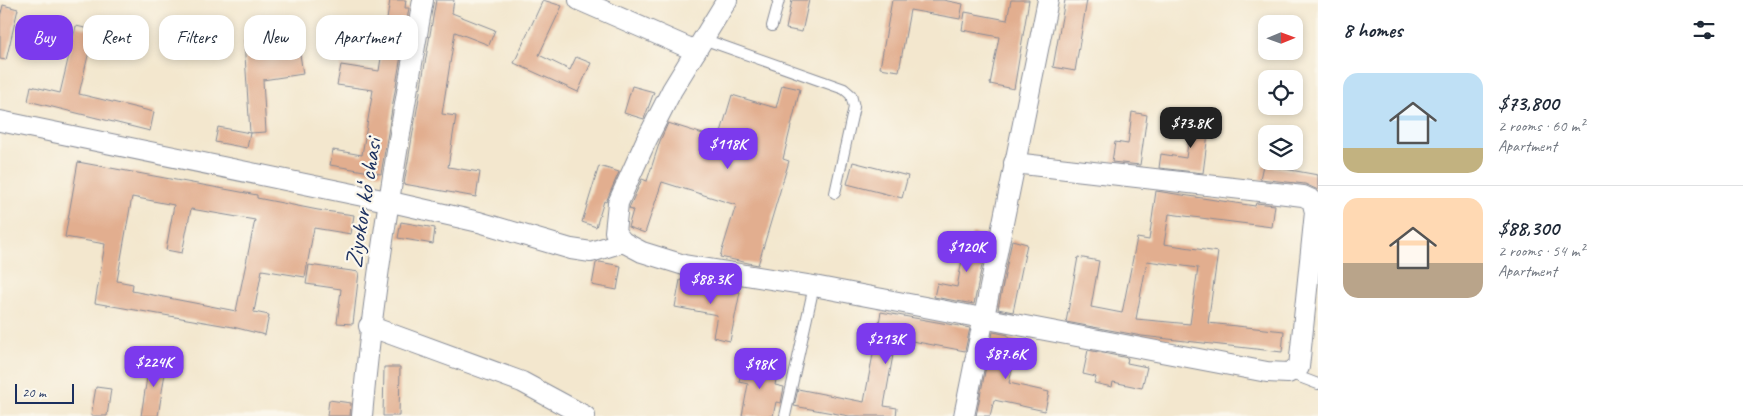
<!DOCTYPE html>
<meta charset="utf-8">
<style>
body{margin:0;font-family:Caveat,sans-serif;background:#f2f2f3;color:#1f2937;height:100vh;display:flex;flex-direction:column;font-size:19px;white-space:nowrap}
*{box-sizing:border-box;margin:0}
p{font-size:16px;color:#747a83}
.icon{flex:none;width:28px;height:28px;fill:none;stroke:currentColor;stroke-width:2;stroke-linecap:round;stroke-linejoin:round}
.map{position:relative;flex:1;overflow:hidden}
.sheet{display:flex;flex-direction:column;background:#fff;width:425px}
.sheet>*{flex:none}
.top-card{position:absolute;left:15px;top:15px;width:475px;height:45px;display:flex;gap:10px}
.needle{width:32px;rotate:89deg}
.buttons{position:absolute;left:1258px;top:15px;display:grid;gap:10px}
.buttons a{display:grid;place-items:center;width:45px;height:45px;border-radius:10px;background:#fff;box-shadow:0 2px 8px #0003;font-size:25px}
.scale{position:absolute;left:15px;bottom:12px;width:59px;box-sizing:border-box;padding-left:5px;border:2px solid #1b2f5e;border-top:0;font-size:14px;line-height:18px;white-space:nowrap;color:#1b2f5e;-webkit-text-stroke:4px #fbf7ec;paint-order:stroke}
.price{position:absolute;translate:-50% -42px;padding:0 11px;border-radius:10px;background:#7c3aed;color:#fff;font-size:16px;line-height:32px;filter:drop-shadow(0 1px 2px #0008)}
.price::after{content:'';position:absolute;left:50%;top:30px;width:15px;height:11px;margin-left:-8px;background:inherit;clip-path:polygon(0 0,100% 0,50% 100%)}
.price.selected{background:#222;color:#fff}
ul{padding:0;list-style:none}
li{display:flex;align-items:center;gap:15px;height:125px;padding:0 25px}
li+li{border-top:1px solid #e0e1e3}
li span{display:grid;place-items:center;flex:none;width:140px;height:100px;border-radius:15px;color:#555}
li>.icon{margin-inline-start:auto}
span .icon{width:60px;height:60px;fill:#fffc;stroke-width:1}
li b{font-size:21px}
h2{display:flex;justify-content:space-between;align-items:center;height:60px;padding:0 25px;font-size:21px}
.chip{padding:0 18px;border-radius:15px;background:#fff;box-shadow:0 2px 8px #0003;font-size:18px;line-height:45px}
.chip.selected{background:#7c3aed;color:#fff}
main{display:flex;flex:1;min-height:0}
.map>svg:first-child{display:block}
.building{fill:#e2ae8f;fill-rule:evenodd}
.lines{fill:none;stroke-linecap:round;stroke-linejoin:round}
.service-casing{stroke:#878b96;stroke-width:12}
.minor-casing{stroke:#878b96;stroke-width:22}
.service{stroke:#fff;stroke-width:10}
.minor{stroke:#fff;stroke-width:20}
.labels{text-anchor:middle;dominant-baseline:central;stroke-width:4.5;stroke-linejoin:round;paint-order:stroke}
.street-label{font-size:24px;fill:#1b2f5e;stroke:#fbf7ec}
</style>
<main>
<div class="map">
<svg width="1318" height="416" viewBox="0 0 1318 416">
<rect width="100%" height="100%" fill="#fbf7ec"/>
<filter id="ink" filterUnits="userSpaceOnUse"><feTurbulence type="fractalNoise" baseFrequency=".02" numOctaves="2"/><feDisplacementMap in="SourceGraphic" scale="10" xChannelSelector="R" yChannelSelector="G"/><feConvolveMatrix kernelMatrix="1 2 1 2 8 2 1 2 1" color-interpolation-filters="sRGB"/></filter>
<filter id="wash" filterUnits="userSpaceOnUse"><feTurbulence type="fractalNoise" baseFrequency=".0096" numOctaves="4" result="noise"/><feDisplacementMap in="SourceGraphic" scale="20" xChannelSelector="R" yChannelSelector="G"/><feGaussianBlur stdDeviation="1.12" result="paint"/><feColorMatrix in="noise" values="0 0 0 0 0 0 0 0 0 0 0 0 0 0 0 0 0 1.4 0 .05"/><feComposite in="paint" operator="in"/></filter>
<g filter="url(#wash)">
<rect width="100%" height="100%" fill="#f3e7ce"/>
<g id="blocks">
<!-- building -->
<g class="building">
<path d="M390,0H406L405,8H409L381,174L330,165L333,150L362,155L373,90L337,85L341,65L379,71Z"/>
<path d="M436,0H454L452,13L495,30L489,45L455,32L442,114L456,116L448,167L480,172L476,197L404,184Z"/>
<path d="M543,0L562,6L539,55L570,70L576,57L591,63L578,92L514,63Z"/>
<path d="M792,0H809L802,32L786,29Z"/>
<path d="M892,0H943L963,4L960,19L910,10L899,71L880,68Z"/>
<path d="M1011,0H1029L1014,89L990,84L999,37L962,30L965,12L1007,20Z"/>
<path d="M1065,0H1087L1075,71L1053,67Z"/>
<path d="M3,5L18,9L6,60L0,59V17Z"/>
<path d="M76,26L94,30L79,94L154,112L150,131L28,101L31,86L60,93Z"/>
<path d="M297,34L303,74L263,80L266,132L250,133L244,40L279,38Z"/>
<path d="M782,85L800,89L783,159L789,161L758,265L720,257L736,205L662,182L645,233L628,227L633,210L629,209L630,206L642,179L647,181L660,141L668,123L719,139L732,95L776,108Z"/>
<path d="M632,86L654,92L644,119L624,113Z"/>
<path d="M1132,112L1147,115L1140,165L1112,162L1115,142L1128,144Z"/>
<path d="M1192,115L1210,118L1203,173L1159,168L1161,154L1186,158Z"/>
<path d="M218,127L250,133L247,148L215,142Z"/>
<path d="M78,162L257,195V198L318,210L354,215L351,234L314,228L305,277L262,270L254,312L269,315L265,335L233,327L95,303L105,244L65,237ZM132,197L174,205L166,250L182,253L191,209L255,220L236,311L132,291L133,284L117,281Z"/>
<path d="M853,162L908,176L902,198L847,184Z"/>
<path d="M1263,165L1318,175V190L1305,184L1260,179Z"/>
<path d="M599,166L619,172L606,202L604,201L596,227L582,222Z"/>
<path d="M1156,191L1255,206L1256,203L1275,205L1272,227L1169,214L1164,244L1218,252L1208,323L1284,331L1282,352L1142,336L1066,322L1078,257L1099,261L1091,307L1122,313L1137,238L1149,240ZM1147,261L1198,268L1190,324L1136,319Z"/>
<path d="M401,222L435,228L433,244L398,238Z"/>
<path d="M972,233L988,236L974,304L934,297L937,283L957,287L965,244L969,245Z"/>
<path d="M1012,240L1027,244L1013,312L998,309Z"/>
<path d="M600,262L621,266L617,290L592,285L596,263Z"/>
<path d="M309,265L359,272L353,324L337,323L341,289L306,284Z"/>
<path d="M680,280L740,292L730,341L713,337L717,315L675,307Z"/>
<path d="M881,312L970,328L965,351L896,338L884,406L897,408L896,416H849L794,406L798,389L864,402Z"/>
<path d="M993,332L1008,335V338L1019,341L1009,383L1049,392L1045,411L994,400L990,416H976Z"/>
<path d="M1088,350L1128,358L1127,363L1147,367L1142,388L1113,382L1112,387L1094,383L1096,377L1083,374Z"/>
<path d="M150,358L167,361L158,416H141Z"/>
<path d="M743,362L778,369L775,385L784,387L781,403L776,402L773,416H742L748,384L739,382Z"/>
<path d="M384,367H400L399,416H383Z"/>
<path d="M96,387L111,389L107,416H91Z"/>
<path d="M329,400L351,403L350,416H327Z"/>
</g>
</g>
</g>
<g filter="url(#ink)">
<use href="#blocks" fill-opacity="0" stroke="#878b96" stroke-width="1"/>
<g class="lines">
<!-- service casing -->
<g class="service-casing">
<g id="service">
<path d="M772,26L779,0"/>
<path d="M703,39L844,89L851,95L854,107L835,193"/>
<path d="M1289,373L1318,384"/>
<path d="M785,416L814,286"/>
</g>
</g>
<!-- minor casing -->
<g class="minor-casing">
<g id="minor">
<path d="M579,0L696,51"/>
<path d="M727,0L672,90L645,143L618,203L615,232L623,242L642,252L684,265L814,286L1267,372L1288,373L1299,367L1315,212L1312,200L1303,196L1014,163"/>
<path d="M0,121L387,201L479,222L571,249L591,252L623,242"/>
<path d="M369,326L522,382L585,416"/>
<path d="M362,416C374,276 399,138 423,0"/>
<path d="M964,416L1048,0"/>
</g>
</g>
<!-- service -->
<use href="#service" class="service"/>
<!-- minor -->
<use href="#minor" class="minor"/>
</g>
</g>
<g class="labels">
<!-- street labels -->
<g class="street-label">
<text transform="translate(363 203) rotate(-81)">Ziyokor koʻchasi</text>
</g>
</g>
</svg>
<div class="buttons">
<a><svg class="needle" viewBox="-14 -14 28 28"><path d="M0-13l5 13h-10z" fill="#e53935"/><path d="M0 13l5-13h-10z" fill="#747a83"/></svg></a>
<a><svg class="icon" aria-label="locate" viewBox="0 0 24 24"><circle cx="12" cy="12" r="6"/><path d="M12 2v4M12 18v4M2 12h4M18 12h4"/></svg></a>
<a><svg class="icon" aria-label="layers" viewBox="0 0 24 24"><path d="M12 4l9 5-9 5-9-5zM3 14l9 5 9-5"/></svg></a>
</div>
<div class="scale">20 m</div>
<b class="price selected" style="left:1191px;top:149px">$73.8K</b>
<b class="price" style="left:728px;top:170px">$118K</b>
<b class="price" style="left:967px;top:273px">$120K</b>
<b class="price" style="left:711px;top:305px">$88.3K</b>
<b class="price" style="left:886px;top:365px">$213K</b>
<b class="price" style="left:1006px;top:380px">$87.6K</b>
<b class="price" style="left:154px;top:388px">$224K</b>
<b class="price" style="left:760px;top:390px">$98K</b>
<div class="top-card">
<a class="chip selected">Buy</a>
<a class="chip">Rent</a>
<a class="chip">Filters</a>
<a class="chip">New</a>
<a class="chip">Apartment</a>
</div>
</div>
<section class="sheet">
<h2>8 homes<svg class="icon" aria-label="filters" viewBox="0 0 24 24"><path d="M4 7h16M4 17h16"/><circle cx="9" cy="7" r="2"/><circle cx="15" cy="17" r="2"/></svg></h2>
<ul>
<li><span style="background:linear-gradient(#bfe0f5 75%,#c2b280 0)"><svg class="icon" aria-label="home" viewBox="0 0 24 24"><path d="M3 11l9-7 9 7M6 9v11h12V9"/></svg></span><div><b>$73,800</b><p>2 rooms · 60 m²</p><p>Apartment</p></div></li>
<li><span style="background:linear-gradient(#ffd9b3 65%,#b9a48a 0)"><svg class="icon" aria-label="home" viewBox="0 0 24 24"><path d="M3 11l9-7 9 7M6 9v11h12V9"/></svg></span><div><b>$88,300</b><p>2 rooms · 54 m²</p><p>Apartment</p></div></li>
</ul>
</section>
</main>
